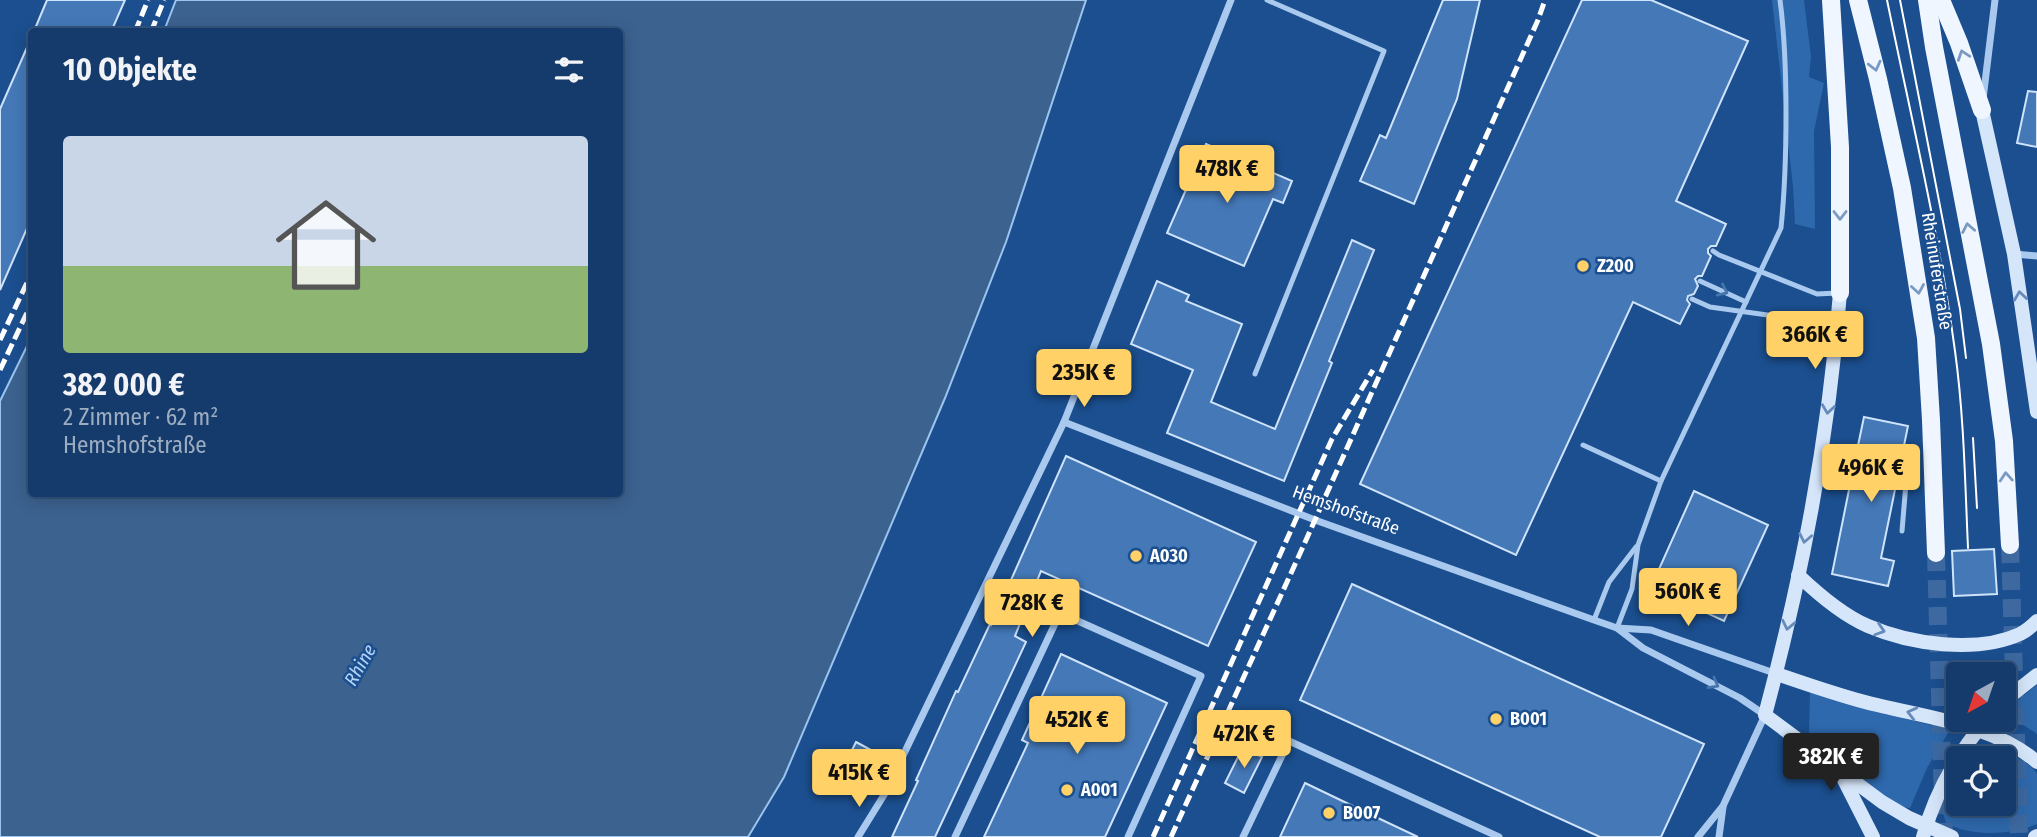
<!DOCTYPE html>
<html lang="de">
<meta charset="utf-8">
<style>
body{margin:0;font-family:"Fira Sans Condensed",sans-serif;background:#1d4271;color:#f1f3f6;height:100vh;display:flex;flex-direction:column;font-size:26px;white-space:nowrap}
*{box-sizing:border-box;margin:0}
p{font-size:23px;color:#9dadc1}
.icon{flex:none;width:38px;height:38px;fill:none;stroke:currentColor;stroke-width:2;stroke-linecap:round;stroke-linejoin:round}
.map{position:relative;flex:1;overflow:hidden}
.drawer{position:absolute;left:28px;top:28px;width:595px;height:469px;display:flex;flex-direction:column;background:#143b6b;border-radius:7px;box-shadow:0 4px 18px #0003,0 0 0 2px #33557e}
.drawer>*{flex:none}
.needle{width:46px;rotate:220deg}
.tools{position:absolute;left:1946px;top:662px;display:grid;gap:14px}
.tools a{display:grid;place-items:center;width:70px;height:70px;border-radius:7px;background:#143b6b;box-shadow:0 4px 18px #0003,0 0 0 2px #33557e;font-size:35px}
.price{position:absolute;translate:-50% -60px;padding:0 16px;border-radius:7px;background:#ffd166;color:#111;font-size:23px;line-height:46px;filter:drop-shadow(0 2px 4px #0008)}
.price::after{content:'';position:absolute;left:50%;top:42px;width:21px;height:16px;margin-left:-10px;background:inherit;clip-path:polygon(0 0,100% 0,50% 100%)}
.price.selected{background:#222;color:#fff}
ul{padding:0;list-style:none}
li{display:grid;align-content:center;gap:14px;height:371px;padding:0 35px}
li span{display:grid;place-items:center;height:217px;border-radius:7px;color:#555}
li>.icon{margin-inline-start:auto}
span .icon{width:126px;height:126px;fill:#fffc;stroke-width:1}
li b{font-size:30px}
h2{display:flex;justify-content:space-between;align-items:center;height:84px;padding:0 35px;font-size:30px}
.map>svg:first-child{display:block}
.green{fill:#2e69ad}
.water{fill:#3c6290;stroke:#9cc4f0;stroke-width:2}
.building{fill:#4478b7;stroke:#cfe3fa;stroke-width:2}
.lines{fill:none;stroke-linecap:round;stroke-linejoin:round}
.primary-tunnel{stroke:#3d69a0;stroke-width:18;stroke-dasharray:18 9;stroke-linecap:butt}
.lane{stroke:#a9c9ee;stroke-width:5}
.street{stroke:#a9c9ee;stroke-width:7}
.secondary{stroke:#d6e6fa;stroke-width:14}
.primary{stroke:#f0f6ff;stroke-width:18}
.tram{stroke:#fff;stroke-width:2}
.rail{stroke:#fff;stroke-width:5;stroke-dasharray:12 5;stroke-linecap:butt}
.oneway{stroke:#7b9ac1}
.oneway2{stroke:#4674ac}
.oneway3{stroke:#668bba}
.poi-dot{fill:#ffd166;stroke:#1b4f8f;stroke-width:2.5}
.labels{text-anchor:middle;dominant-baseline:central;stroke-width:5;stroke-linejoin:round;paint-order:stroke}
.poi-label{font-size:18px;font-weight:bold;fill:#fff;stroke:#1b4f8f;text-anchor:start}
.street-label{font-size:18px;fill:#fff;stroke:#1b4f8f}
.water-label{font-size:19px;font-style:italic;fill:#b5d3f5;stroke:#1b4f8f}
</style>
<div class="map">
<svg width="2037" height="837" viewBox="0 0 2037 837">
<rect width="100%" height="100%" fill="#1b4f8f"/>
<!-- green -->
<g class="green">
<path d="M1772,0H1804L1811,57L1809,77L1824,83L1814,131L1815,229L1795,224L1793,186Z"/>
<path d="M2037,685V734L2025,726L2006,718L2004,711Z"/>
<path d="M1810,692L1873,711L1947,729L1948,733L1927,768L1910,808C1891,808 1827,750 1809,736Z"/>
<path d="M1989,750C2011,754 2021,756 2037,773V824C2011,835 1971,837 1946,823L1941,807L1958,773V803H2004V758H1972L1978,753Z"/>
</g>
<!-- water -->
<path class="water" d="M176,0H1086L1006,242L945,398L784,777L748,837H0V401L31,338L32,494H620V32L164,31Z"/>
<!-- building -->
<g class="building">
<path d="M47,0H125L111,32L34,31Z"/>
<path d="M1443,0H1480L1457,99L1414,204L1360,181L1380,135L1386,138Z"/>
<path d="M1582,0H1651L1748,41L1676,201L1726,224L1716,246H1711L1708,249V253L1711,256L1702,276H1698L1695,279L1698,286L1694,294L1688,296L1687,300L1690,304L1680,324L1633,302L1516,555L1360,484Z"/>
<path d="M32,36V217L0,290V109Z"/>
<path d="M2028,91L2037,92V147L2017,143Z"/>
<path d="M1206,144L1292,181L1283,203L1273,199L1244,266L1167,233Z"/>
<path d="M1352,240L1374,250L1329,361L1332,363L1284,481L1167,433L1193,370L1131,344L1157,281L1189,295L1186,301L1242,324L1211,402L1275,429Z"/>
<path d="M1864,417L1908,426L1900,465L1894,469L1895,473L1898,475L1881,558L1894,561L1888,586L1832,574L1854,465L1860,462V458L1856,455Z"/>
<path d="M1066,456L1256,542L1208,646L1041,571L1015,636L1026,642L935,837H892L918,781L916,780L956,691L958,692L990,624L991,625Z"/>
<path d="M1694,491L1768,525L1724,621L1651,587Z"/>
<path d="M1994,549L1997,594L1954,596L1952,551Z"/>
<path d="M1352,584L1704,744L1661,837H1600L1300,700Z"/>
<path d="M1061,654L1167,703L1105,837H984L1028,743L1022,740Z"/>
<path d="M856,742L882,756L866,785L841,772Z"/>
<path d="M1243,747L1262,757L1244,793L1225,783Z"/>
<path d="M1305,783L1380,819L1418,837H1280Z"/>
</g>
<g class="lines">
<!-- primary-tunnel -->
<g class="primary-tunnel">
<path d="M2010,545L2019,837"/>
<path d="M1936,553L1944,837"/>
</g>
<!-- lane -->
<g class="lane">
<path d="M1713,251L1719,255L1817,294L1837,293"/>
<path d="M1700,281L1746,302"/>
<path d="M1692,299L1710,307L1782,317L1802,329L1830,355"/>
<path d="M1255,374L1384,51L1267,0"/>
<path d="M1583,445L1661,481"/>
<path d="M1821,454L1855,460"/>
<path d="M1899,470L1907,471L1902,531"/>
<path d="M1594,620L1609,582L1636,547"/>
<path d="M1617,628L1632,589L1638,545L1661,481L1781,228C1785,189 1786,153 1786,114C1786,76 1785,38 1780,0"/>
</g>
<!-- street -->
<g class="street">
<path d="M1983,99L1995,0"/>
<path d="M2014,254L2037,256"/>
<path d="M1064,422L1315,520L1594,620L1617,628L1651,630L1777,674"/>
<path d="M1617,628L1643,648L1740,698L1765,715L1723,806L1698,837"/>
<path d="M858,837L884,795L1064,422L1231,0"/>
<path d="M955,837L1060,613L1201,676L1128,837"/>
<path d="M1243,837L1289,741L1499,837"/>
<path d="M1719,837L1723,807"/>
</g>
<!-- secondary -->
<g class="secondary">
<path d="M1982,110L2014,254L2037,412"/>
<path d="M1840,293C1829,435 1802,577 1765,715L1839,770L1873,837"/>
<path d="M1798,575C1818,594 1842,615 1868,626C1910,644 1976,654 2020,634C2026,631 2032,626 2037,621"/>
<path d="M1777,674C1806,684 1835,694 1865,702C1921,717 1992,723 2037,762"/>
<path d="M2004,701L2037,675"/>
<path d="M1843,773L1882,802L1909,818L1952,837"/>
<path d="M1923,837C1935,793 1957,754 1987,719"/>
<path d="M2035,837L2037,836"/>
</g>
<!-- primary -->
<g class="primary">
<path d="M1831,0L1840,147V293"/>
<path d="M1858,0L1878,79L1902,188L1926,338L1931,420L1936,553"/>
<path d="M1927,0L1934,47L1991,344L2004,441L2010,545"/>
<path d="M1941,0L1959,43L1982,110"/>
</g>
<!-- tram -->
<g class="tram">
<path d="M1887,0C1911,117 1939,233 1955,351C1964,416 1965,482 1968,548"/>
<path d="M1900,0L1960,309L1966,358"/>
<path d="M1973,438L1977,508"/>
</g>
<!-- rail -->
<g class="rail">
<path d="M135,32L148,0"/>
<path d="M151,32L164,0"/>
<path d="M0,340L32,272"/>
<path d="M0,370L32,302"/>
<path d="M1153,837L1332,439L1373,370"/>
<path d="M1171,837L1302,549L1538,20L1545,0"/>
</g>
</g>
<!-- one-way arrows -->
<defs><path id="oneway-chevron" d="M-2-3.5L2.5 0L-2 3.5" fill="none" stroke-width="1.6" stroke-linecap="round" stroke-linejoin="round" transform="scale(1.75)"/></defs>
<g class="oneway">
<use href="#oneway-chevron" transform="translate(1963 55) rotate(-109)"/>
<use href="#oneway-chevron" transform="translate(1875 66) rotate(76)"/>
<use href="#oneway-chevron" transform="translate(1840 215) rotate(90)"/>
<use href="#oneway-chevron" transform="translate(1968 228) rotate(-101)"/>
<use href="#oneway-chevron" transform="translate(1918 289) rotate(81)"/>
<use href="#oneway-chevron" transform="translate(2006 477) rotate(-94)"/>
</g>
<g class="oneway2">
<use href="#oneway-chevron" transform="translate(1723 291) rotate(25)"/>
<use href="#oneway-chevron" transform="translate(1714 684) rotate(29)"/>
</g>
<g class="oneway3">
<use href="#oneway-chevron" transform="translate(2020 296) rotate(-98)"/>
<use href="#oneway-chevron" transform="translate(1828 409) rotate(98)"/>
<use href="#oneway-chevron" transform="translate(1805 538) rotate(101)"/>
<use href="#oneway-chevron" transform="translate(1788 625) rotate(102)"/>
<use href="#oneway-chevron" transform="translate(1880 630) rotate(18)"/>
<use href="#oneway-chevron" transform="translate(1912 713) rotate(-166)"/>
</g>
<!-- markers -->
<g class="poi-dot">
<circle cx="1583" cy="266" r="7"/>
<circle cx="1136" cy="556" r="7"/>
<circle cx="1496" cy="719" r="7"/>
<circle cx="1067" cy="790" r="7"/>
<circle cx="1329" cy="813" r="7"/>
</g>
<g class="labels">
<!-- poi labels -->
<g class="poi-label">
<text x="1597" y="266">Z200</text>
<text x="1150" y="556">A030</text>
<text x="1510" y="719">B001</text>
<text x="1081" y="790">A001</text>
<text x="1343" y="813">B007</text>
</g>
<!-- street labels -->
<g class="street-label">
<text transform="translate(1937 271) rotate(81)">Rheinuferstraße</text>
<text transform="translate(1346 510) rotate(20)">Hemshofstraße</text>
</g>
<!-- water labels -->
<g class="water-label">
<text transform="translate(360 665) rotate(-60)">Rhine</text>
</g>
</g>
</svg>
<div class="tools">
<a><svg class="needle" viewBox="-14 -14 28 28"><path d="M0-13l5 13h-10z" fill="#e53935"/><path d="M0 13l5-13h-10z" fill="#9dadc1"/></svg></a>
<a><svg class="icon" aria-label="locate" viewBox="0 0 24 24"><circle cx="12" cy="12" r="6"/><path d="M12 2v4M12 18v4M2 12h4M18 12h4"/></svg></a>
</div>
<b class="price" style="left:1227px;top:205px">478K €</b>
<b class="price" style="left:1815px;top:371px">366K €</b>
<b class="price" style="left:1084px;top:409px">235K €</b>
<b class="price" style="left:1871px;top:504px">496K €</b>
<b class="price" style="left:1688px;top:628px">560K €</b>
<b class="price" style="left:1032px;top:639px">728K €</b>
<b class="price" style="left:1077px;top:756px">452K €</b>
<b class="price" style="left:1244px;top:770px">472K €</b>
<b class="price selected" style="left:1831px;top:793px">382K €</b>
<b class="price" style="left:859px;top:809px">415K €</b>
<section class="drawer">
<h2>10 Objekte<svg class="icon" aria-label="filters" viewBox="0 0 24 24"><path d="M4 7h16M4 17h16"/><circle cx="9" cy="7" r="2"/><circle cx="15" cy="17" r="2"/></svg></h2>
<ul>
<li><span style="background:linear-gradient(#c9d6e8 60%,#8fb573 0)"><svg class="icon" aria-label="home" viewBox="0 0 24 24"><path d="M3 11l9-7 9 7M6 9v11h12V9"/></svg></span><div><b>382 000 €</b><p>2 Zimmer · 62 m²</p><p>Hemshofstraße</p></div></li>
</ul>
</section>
</div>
